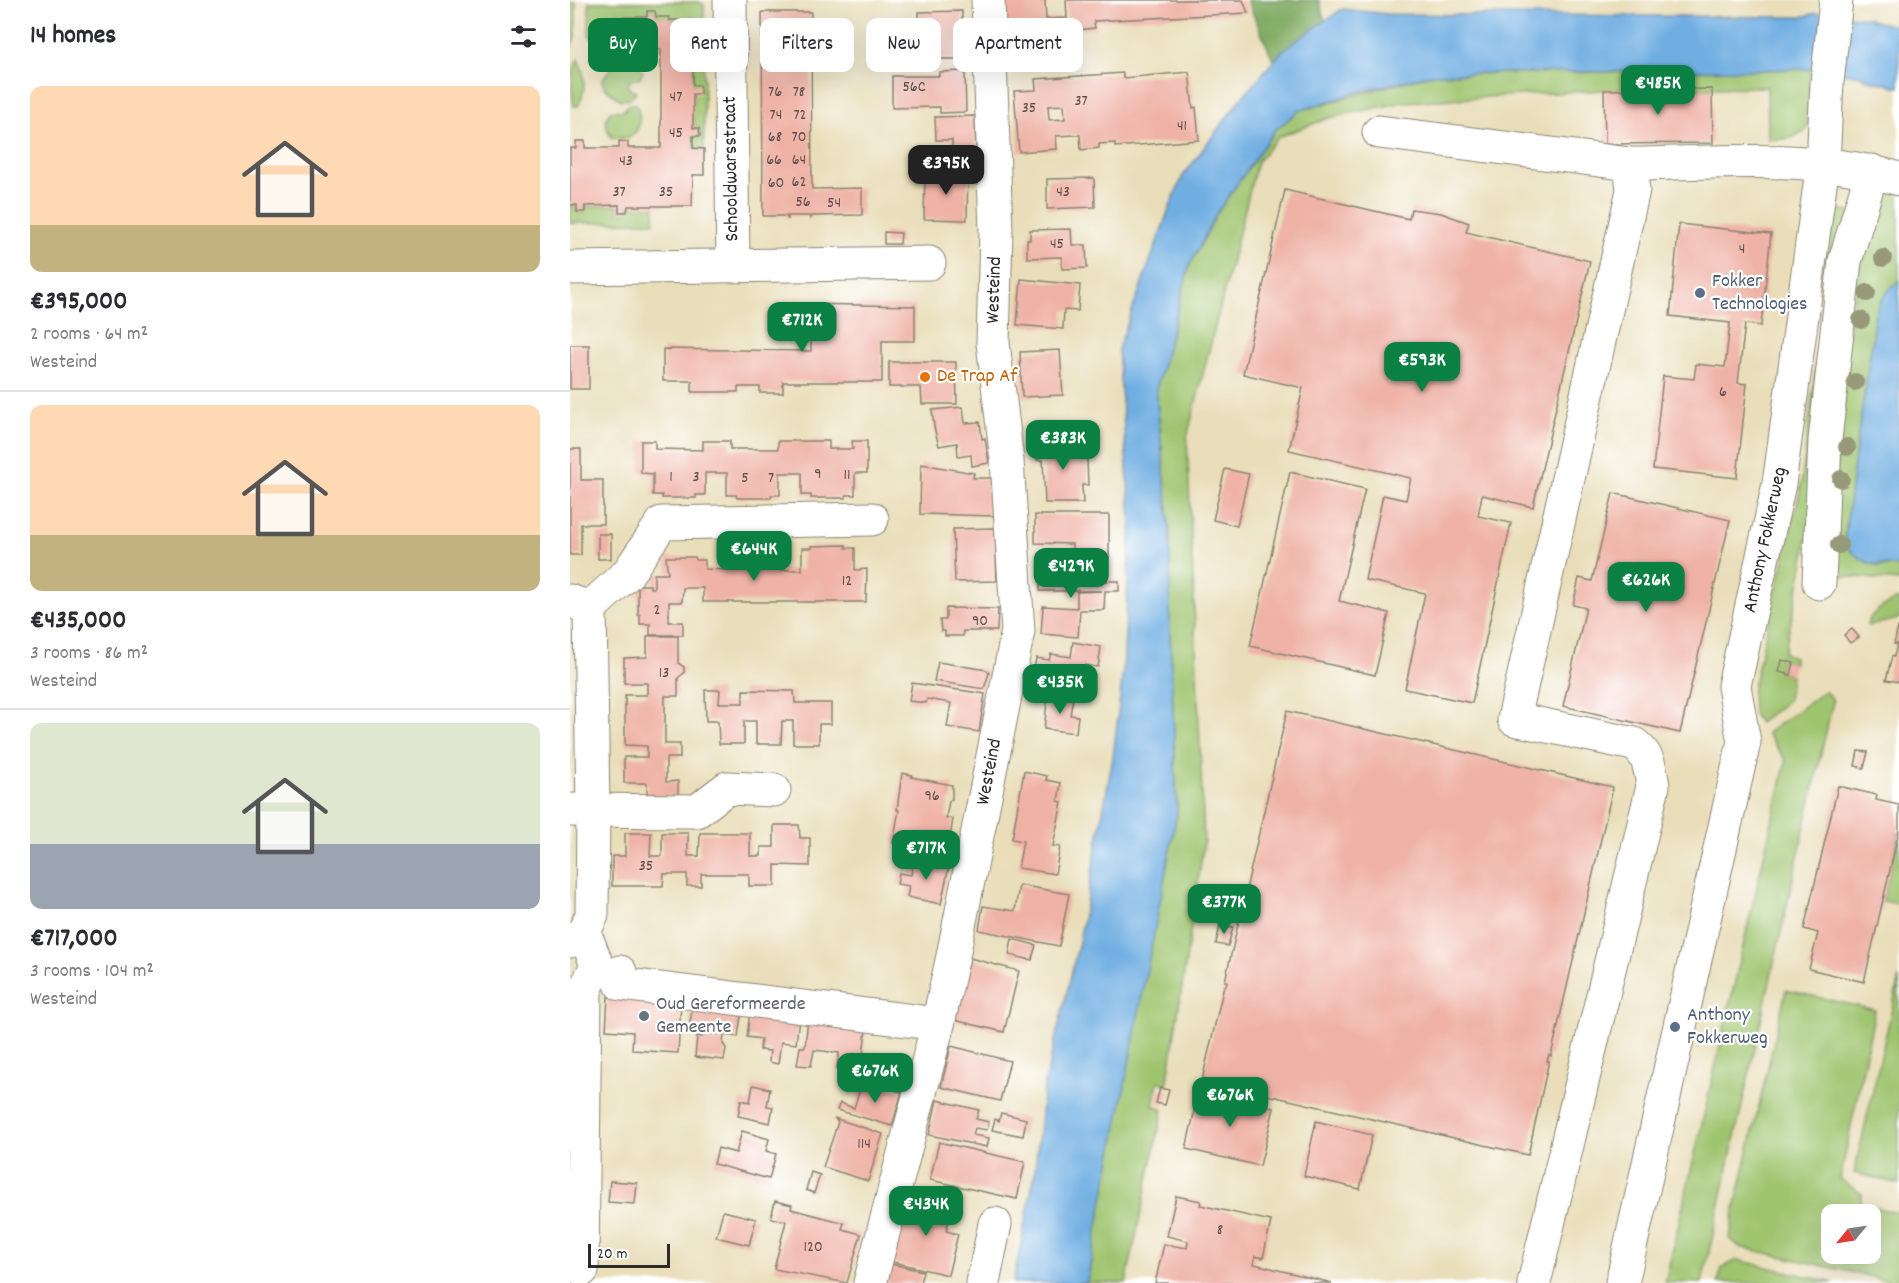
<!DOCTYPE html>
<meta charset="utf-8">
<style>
body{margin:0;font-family:Dekko,sans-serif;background:#f2f2f3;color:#2b2b33;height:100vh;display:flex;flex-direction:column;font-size:22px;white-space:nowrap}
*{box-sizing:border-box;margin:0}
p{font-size:20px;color:#7c7c81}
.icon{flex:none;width:33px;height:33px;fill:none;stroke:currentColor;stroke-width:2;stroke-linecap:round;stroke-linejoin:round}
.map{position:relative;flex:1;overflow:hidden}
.panel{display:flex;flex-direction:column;background:#fff;width:570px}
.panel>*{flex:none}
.banner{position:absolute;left:18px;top:18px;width:570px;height:54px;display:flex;gap:12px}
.needle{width:39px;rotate:240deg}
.tools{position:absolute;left:1251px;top:1204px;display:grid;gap:12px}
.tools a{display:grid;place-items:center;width:60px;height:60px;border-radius:12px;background:#fff;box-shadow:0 6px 24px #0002;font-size:30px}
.scale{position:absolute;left:18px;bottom:15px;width:82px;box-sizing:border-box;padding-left:6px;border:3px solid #2b2b2b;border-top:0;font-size:16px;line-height:21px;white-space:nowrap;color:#2b2b2b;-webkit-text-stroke:4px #fff;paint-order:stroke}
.price{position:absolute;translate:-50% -51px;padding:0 14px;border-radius:12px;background:#0b8043;color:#fff;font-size:20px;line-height:39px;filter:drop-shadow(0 2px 3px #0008)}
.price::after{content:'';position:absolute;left:50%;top:36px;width:18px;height:14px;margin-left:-9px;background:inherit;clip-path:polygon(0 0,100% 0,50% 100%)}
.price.selected{background:#222;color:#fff}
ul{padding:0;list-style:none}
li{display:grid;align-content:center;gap:12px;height:318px;padding:0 30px}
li+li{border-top:2px solid #e1e1e2}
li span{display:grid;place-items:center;height:186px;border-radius:12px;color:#555}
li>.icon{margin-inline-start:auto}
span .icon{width:108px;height:108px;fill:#fffc;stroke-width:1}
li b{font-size:26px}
h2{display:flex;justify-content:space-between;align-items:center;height:72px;padding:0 30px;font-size:26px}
.tag{padding:0 21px;border-radius:12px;background:#fff;box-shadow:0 6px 24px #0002;font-size:21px;line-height:54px}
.tag.selected{background:#0b8043;color:#fff}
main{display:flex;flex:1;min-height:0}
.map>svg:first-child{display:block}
.green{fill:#9fc46e;stroke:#65784c;stroke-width:1.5;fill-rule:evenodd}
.forest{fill:#7faa61;stroke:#556a46;stroke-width:1.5}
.water{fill:#6faee2;stroke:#4d6c86;stroke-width:1.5}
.building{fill:#efb2a6;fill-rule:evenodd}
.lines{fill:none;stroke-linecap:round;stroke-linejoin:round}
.minor-casing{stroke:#8a8472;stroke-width:35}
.minor{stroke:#fff;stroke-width:33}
.tree{fill:#979978}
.service-dot{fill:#5c6f8a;stroke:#fff;stroke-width:2}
.food-dot{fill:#e8710a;stroke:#fff;stroke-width:2}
.worship-dot{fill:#6b7280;stroke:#fff;stroke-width:2}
.labels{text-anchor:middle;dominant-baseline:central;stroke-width:4.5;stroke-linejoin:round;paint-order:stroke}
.number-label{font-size:16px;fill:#5c4d4a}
.street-label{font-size:20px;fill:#2b2b2b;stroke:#fff}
.service-label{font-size:20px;fill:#4e5e75;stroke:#fff;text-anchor:start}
.food-label{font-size:20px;fill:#c56008;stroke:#fff;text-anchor:start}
.worship-label{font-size:20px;fill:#5b616d;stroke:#fff;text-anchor:start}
</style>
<main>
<section class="panel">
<h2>14 homes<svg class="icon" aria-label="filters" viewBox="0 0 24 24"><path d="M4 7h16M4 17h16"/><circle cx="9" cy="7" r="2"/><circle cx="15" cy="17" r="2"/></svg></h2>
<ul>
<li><span style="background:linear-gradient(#ffd9b3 75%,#c2b280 0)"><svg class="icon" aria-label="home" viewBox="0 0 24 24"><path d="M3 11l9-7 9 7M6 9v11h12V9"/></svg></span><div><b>€395,000</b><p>2 rooms · 64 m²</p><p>Westeind</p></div></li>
<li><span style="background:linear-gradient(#ffd9b3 70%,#c2b280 0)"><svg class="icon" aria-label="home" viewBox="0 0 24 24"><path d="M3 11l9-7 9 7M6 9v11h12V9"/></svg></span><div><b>€435,000</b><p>3 rooms · 86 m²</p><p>Westeind</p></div></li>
<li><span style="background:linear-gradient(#dfe7d0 65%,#9aa5b1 0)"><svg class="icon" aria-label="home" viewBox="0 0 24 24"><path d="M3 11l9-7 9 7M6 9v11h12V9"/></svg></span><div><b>€717,000</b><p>3 rooms · 104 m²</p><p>Westeind</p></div></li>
</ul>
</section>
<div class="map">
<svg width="1329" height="1283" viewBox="0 0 1329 1283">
<rect width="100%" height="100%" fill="#fff"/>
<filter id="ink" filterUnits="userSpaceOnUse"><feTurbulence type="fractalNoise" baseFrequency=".0167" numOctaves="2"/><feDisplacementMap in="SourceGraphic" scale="12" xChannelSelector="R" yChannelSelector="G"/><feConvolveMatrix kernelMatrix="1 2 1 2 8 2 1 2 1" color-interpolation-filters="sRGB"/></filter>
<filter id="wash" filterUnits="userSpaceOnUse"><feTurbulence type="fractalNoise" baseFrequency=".008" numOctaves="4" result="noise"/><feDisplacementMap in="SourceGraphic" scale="24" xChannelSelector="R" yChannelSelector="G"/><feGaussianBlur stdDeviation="1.35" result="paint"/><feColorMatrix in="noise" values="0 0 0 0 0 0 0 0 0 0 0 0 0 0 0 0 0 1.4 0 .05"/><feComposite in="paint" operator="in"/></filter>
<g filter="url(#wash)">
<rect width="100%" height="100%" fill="#e9deb9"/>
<!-- green -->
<g class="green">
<path d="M19,2H129L134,5V149L123,148V136H130L129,128H123V52L130,43H123V20H99L86,17L85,11H77V17L33,44L26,43L19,35Z"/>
<path d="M0,3H6V35L0,50Z"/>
<path d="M8,59C16,76 17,90 8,106H4C1,87 0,75 8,59Z"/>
<path d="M55,62L65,63L73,72L69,79H61L57,87L66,92L60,99L50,100L34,87L32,80L43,66Z"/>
<path d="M1240,69L1237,129L1222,138L1198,140L1197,87L1034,90L834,102L759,118L708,137L687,162L617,437L634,842L597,1085L588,1081L583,1105L593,1110L556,1283H514L607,813L600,635V532L586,390L619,267L647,213L705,130L728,111L863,74Z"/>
<path d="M59,104H66C75,126 66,143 41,137C36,127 33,121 40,111H53Z"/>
<path d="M1329,189V281C1311,295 1302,314 1303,336L1286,448L1274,544L1307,566H1329V581L1272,576L1264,569L1269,381L1299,215L1314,196Z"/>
<path d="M0,205H7V212H15V206L49,205V212H57L58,206H85L84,222L0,223Z"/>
<path d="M1265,209L1282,212L1234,562L1214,653L1224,657V663L1212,660L1209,672L1221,675L1218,700L1189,723L1183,714L1182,692L1231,487Z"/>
<path d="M1329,599V619L1297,626C1299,612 1317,604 1329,599Z"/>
<path d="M1255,691L1263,701L1132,1283H1095L1216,761L1197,733Z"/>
<path d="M1329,831V900L1328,904L1313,901Z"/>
<path d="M1329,978V1184L1284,1173Z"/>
<path d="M1216,990L1305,1010L1270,1179L1292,1194L1290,1204L1329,1213V1283L1170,1247L1160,1239L1164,1212ZM1262,1215H1300V1254H1262Z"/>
<path d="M1167,1260L1265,1283H1148L1152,1268Z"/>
</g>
<!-- forest -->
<path class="forest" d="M677,0H749L755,21L713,50L704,62Z"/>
<!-- water -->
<g class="water">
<path d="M772,9L817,14L1231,17L1246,13L1300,18L1301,20L1329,27V87L1303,81L1292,76L1240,69L864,74L788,92L729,111L705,130L647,213L619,267L586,390L600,532V635L607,813L517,1283H443L464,1179L474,1086L509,942L543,757L553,671L561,522L548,349L602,201L613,176L669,101L713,50Z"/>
<path d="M1329,281V566C1302,566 1293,564 1274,544L1286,448L1303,337C1302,314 1311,295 1329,281Z"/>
</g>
<g id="blocks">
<!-- building -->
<g class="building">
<path d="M433,0H475L476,19L497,18L496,0H673L678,13L524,21L525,28L477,33L478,43L435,45Z"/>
<path d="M77,11H85L86,17H99V20H123V43H130V52H123V85H130V94H123V128H129L130,136H123V148L134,149V175H123L122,206H58L57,212H49V205L15,206V212H7V205H0V148H6V141H15V148H49V141L58,142V148H91V49H61V56H55L54,49H52L48,44H33V17H77Z"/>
<path d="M392,11V59H349V12Z"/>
<path d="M192,12H241L242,189L292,188V215L242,216L240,220V216H218V220L216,216H193Z"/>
<path d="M395,71L396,112L370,113V107L322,108V76H369V72Z"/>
<path d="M619,72L623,108L626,107L629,140L545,147V143L529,144V148L511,150L510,135H506L486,136L487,149L449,152L444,91L466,90L465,79L553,73V78ZM494,105L495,119L479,120L478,106Z"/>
<path d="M1142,89L1143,143L1035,144L1034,90Z"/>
<path d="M405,116L406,156H382V140H366L365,117Z"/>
<path d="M355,171L398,172L397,220L354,219Z"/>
<path d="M524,178L525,207L477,209V179Z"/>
<path d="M715,190L839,219L841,209L871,213L899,223L896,232L1020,261L963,507L912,495L908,516L941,523L902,703L835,689L855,593L795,580L813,495L836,500L841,478L719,450L733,388L673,374Z"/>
<path d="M1109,224L1201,234L1191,326L1175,324L1168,383L1177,384L1167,478L1083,469L1093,376L1124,379L1126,364L1155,367L1160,323L1100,316Z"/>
<path d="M501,229L502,245H516L517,268L492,269V257L457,258V240H460V230Z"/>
<path d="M314,232L331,233L330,244H314Z"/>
<path d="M451,279L510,285L508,311L494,310L493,329L447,325Z"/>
<path d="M235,304L345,306V341H312V382H213V393H190V387H168V392H122V381H93V349L241,351V330H234Z"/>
<rect x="0" y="345" width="19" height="44"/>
<path d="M490,350L493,395L452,397L450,352Z"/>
<path d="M319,362H386L387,404H352L351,387H319Z"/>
<path d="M393,407L395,423L410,422L412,439L415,438L419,463L402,466L401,455L388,457L387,443L369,446L364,427L362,410Z"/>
<path d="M512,440V459H517L518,485H512L513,503H475L473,460H467L466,441Z"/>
<path d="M71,441H85V449L133,450V441H160V449H208V441H259V449H283L282,441H297V473H285V495H276V498H241V495H232V473H210V495H201V498H167L166,495H157V473H135V495H126V498H92V495H83V474L71,473Z"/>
<path d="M0,449H11V480H33V524H11V555H0Z"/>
<path d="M351,464L404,473L403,478H424L425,516L350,514Z"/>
<path d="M655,469L679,474L667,526L643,520Z"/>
<path d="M720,472L795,489L769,601L819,613L805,675L680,646Z"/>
<path d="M1043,493L1160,520L1110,733L993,706L1016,608L1003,605L1009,578L1022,581Z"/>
<path d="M465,515H539V558H502V544L465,543Z"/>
<path d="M425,528L427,581L385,582L383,529Z"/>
<rect x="28" y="534" width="13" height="25"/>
<path d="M167,545L201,546V548H210V570H232V548H242L241,546L276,545V548H285V570L297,569L296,602H133V588H113L112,602H99V622H113V635H80V624H70V615H68V585H80V588H84V574H98L96,557H125L126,560H135V569L157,570L158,548H167Z"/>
<path d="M470,566H508V581H549V591H535L534,610H510L508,637L471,634L473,606L507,608V592L532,591H470Z"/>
<path d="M376,608L428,609L427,631H393V636H375V631H371L370,620H376Z"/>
<path d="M1328,627H1329V682L1316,680L1322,656L1324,657L1327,644H1324Z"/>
<path d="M1282,629L1289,637L1280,643L1274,635Z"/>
<path d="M77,636H108V663L114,667V673L108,678V696H95V744H110V758H96V782L108,781V796H77V783H54V757H77V746L55,745V695H77V683H54V658L77,657Z"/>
<path d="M503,642L531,647L528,667L515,665L511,692L462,684L466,658L479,660L481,654L501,657Z"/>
<path d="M1212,660L1224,663L1221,675L1209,672Z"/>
<path d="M368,662L417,670L419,673L414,689L364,681Z"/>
<path d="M342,683L415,694L409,732L377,727L381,703L357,699L356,703L339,701Z"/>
<path d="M135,690H150L149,703H173V690L224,691L225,703H261V724H249V744H223V721H212L211,744H186V721H174V744H149L148,721H136Z"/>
<path d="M478,695L503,698L500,715L508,716L506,733L474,729Z"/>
<path d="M717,711L1043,787L981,1056L979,1055L977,1061H979L958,1155L632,1080L654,986H656L657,981H655Z"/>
<path d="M1288,751L1298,752L1294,768L1285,766Z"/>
<path d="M454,771L477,776L476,780L491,783L488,801L492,802L483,846L490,847L485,874L448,868L453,841L442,839Z"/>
<path d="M332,773L342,775L341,777L382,785V799L379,801L376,818L383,819L380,837L382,840L377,853L323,843L329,810H327Z"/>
<path d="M1268,786L1307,795L1306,800L1329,805V831L1294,982L1239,969L1248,933L1234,929Z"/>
<path d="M204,825H229L230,838H240V866L205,865V886H179V874H131V886H117V874H94L93,886H42V856H55V833H81L80,856H92V833H118V856H129L130,833H180V856H191V847H204Z"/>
<path d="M344,860L379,866L371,904L337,897L339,886L327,884L329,873L341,875Z"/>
<path d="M449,885L499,894L489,946L409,930L413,906L445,911Z"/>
<path d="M650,925L663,927L658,946L646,944Z"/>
<path d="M442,939L466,945L462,960L439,955Z"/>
<path d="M400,958L449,971L434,1032L384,1020Z"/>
<path d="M38,997L111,1002L108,1053L62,1050L63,1032L36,1030Z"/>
<path d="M123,1003L172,1009L168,1037L154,1035L153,1044L156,1048L154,1060L125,1057L127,1036L132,1037L133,1032L119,1030Z"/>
<path d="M180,1010L229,1017L226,1044L211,1042L208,1064L199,1062L200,1051L190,1050L191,1039L177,1037Z"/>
<path d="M238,1018L296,1030L293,1056L284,1054L282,1071L267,1069L269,1053L244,1050L241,1066L227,1065L230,1047H235Z"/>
<path d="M381,1046L440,1061L430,1101L371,1087Z"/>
<path d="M293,1080L332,1092L322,1126L267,1110L270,1103L284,1108Z"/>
<path d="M183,1085L200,1089L197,1106L203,1107L200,1123L168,1116L171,1100L180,1102Z"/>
<path d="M590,1088L599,1090L595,1105L586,1103Z"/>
<path d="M629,1091L704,1108L690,1166L616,1149Z"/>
<path d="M367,1100L409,1110L406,1119L419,1122L417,1130L405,1128L403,1135L419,1138L417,1147L359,1135Z"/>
<path d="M431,1113L456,1119L453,1136L422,1130L425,1119L429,1121Z"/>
<path d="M264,1118L313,1134L298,1181L253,1167L268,1122Z"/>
<path d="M746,1121L802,1135L790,1189L734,1176Z"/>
<path d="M172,1131L199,1139L196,1151L206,1154L199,1179L144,1164L148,1148L166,1153Z"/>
<path d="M369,1142L455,1162L447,1199L360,1180Z"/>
<path d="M241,1172L250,1175L244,1193L236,1190Z"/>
<path d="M40,1181L67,1183L65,1204L38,1202Z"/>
<path d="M606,1196L631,1201L630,1205L701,1221L693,1258L685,1256L684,1264L762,1283H585L594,1244L617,1248L618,1241L597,1236Z"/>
<path d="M338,1197L382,1208L376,1231L388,1234L378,1275L322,1262Z"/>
<path d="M205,1201L222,1205L221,1209L274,1223L272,1229L291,1234L277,1283L204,1269L216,1221L201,1218Z"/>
<path d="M153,1211L186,1219L179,1245L146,1237Z"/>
<path d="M321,1264L353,1271L350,1283H316Z"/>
</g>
</g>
</g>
<g filter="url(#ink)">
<use href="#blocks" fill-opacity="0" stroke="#8a8472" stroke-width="1.5"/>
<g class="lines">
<!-- minor casing -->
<g class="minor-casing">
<g id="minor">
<path d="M160,0L163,265"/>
<path d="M809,132L1060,164L1063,190L944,719L1064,744C1079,755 1080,768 1083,786L964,1283"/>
<path d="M1060,164C1150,163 1242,153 1329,179"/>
<path d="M0,268L359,263"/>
<path d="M1249,583L1255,440L1275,261L1302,171"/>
<path d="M0,601L20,608L23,810L22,915L14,932L0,941"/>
<path d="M20,608L58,573L92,523L302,519"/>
<path d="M0,810L127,811L157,788L204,790"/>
<path d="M50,972L51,984L368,1024"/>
<path d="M12,1270L15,990L27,965L14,932"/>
<path d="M300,1283L368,1024L383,956L448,631L437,460L423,343L426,231L418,0"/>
<path d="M413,1283L425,1224"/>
<path d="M1052,1283L1174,742L1164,686L1209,484L1253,163L1257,83L1266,0"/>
</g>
</g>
<!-- minor -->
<use href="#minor" class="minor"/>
</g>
<!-- trees -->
<g class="tree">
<circle cx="1313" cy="258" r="9"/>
<circle cx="1297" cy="293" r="9"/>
<circle cx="1291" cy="320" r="9"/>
<circle cx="1285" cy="382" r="9"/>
<circle cx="1277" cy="447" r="9"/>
<circle cx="1271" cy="479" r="9"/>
<circle cx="1269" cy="545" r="9"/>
</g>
</g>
<!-- markers -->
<g class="service-dot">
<circle cx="1130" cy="293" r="6"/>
<circle cx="1105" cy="1027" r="6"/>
</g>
<circle class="food-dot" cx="355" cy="377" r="6"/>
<circle class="worship-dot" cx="74" cy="1016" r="6"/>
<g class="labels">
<!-- number labels -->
<g class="number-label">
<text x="344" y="87">56C</text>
<text x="205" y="92">76</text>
<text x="229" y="92">78</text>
<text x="106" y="97">47</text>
<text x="511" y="101">37</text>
<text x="459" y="108">35</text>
<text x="206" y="115">74</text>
<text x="230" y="115">72</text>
<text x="612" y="126">41</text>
<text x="106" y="133">45</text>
<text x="205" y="137">68</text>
<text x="229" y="137">70</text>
<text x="204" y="160">66</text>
<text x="229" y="160">64</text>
<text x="56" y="161">43</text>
<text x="229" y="182">62</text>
<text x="206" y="183">60</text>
<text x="49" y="192">37</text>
<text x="96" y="192">35</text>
<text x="493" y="192">43</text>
<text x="233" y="202">56</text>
<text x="264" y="203">54</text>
<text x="487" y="244">45</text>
<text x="1172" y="249">4</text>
<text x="1153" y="392">6</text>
<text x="248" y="474">9</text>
<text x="277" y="475">11</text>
<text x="101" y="477">1</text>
<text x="126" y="477">3</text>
<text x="175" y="478">5</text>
<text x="201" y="478">7</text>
<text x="277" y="581">12</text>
<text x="87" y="610">2</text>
<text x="410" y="621">90</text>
<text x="94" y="673">13</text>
<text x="362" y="796">96</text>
<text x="76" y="866">35</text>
<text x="294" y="1144">114</text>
<text x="650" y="1230">8</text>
<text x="243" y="1247">120</text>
</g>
<!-- street labels -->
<g class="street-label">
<text transform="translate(162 169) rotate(-91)">Schooldwarsstraat</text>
<text transform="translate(425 290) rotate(-88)">Westeind</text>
<text transform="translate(1196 540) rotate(-78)">Anthony Fokkerweg</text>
<text transform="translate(420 772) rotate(-79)">Westeind</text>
</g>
<!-- service labels -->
<g class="service-label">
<text x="1142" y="282">Fokker<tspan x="1142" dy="23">Technologies</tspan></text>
<text x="1117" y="1016">Anthony<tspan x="1117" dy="23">Fokkerweg</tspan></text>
</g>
<!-- food labels -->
<g class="food-label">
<text x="367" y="377">De Trap Af</text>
</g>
<!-- worship labels -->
<g class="worship-label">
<text x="86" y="1005">Oud Gereformeerde<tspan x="86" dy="23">Gemeente</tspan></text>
</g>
</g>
</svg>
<div class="tools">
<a><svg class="needle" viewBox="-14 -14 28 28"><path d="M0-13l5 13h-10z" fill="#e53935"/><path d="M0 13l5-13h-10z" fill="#7c7c81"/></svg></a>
</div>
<div class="scale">20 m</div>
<b class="price" style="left:1088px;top:116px">€485K</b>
<b class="price selected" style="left:376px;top:196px">€395K</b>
<b class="price" style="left:232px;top:353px">€712K</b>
<b class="price" style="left:852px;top:393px">€593K</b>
<b class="price" style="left:493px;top:471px">€383K</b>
<b class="price" style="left:184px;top:582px">€644K</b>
<b class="price" style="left:501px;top:599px">€429K</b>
<b class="price" style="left:1076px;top:613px">€626K</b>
<b class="price" style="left:490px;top:715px">€435K</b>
<b class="price" style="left:356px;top:881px">€717K</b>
<b class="price" style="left:654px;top:935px">€377K</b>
<b class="price" style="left:305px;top:1104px">€676K</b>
<b class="price" style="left:660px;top:1128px">€676K</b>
<b class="price" style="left:356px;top:1237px">€434K</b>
<div class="banner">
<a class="tag selected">Buy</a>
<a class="tag">Rent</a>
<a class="tag">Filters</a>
<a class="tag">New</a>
<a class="tag">Apartment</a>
</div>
</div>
</main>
